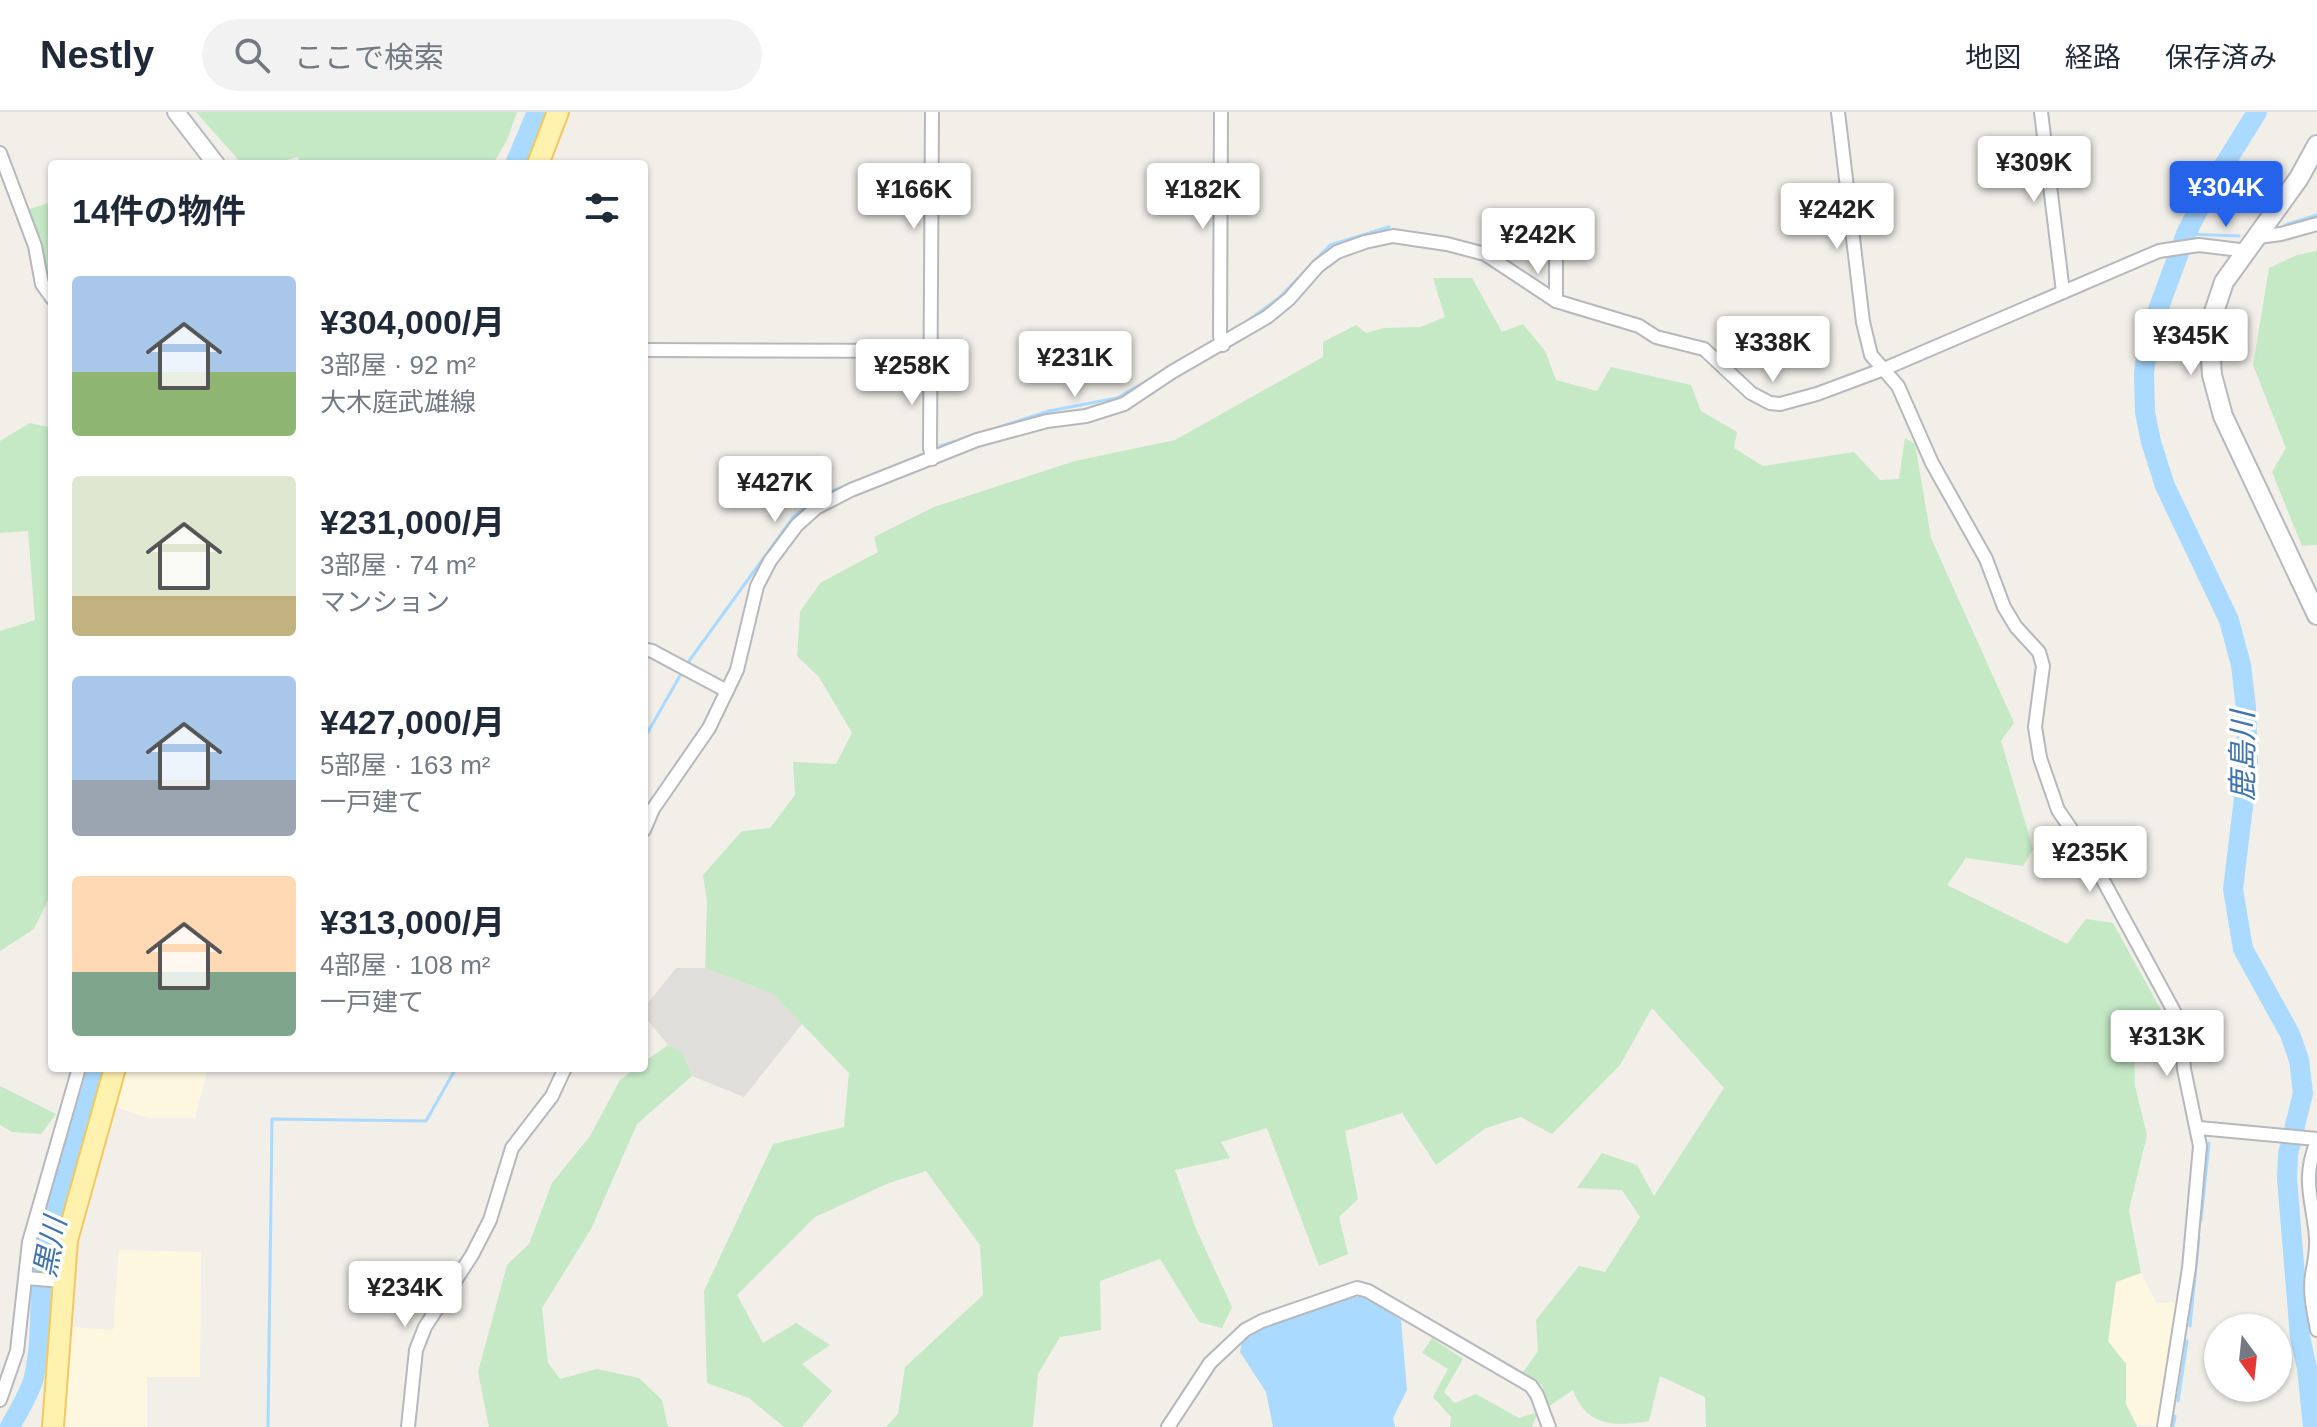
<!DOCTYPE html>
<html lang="ja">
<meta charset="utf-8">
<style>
body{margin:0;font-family:Arial,"Noto Sans JP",sans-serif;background:#f2f2f3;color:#1f2937;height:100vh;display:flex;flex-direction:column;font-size:30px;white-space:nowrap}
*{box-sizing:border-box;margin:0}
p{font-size:26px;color:#747a83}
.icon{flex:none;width:44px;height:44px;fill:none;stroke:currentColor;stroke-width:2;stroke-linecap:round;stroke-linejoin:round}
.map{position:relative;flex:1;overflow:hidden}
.side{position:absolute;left:48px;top:48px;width:600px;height:912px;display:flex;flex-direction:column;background:#fff;border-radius:8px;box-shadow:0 2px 6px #0004}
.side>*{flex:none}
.needle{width:52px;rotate:165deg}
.fabs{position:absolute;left:2204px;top:1202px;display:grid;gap:16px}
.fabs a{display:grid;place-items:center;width:88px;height:88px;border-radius:50%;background:#fff;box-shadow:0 2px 6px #0004;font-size:40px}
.price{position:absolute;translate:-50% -68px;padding:0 18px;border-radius:8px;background:#fff;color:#222;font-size:26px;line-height:52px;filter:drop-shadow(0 2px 4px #0008)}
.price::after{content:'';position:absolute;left:50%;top:48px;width:24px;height:18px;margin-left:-12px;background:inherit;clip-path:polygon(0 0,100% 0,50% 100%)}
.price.selected{background:#2563eb;color:#fff}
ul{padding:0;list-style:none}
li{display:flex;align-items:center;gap:24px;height:200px;padding:0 24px}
li span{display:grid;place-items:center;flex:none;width:224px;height:160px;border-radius:8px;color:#555}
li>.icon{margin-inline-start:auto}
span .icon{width:96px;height:96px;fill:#fffc;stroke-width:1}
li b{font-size:34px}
h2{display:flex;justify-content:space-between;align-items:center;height:96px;padding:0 24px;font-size:34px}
header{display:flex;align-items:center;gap:48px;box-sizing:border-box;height:112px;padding:0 40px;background:#fff;border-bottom:2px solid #e0e1e3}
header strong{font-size:38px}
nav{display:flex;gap:44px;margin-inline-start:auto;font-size:28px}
.search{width:560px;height:72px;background:#f2f2f3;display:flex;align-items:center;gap:20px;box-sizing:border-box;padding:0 28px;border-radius:44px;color:#747a83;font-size:30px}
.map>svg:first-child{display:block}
.commercial{fill:#fef7e0}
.industrial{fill:#e0deda}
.green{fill:#c5e8c5}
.water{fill:#aadaff}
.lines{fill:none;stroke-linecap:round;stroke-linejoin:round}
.stream{stroke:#aadaff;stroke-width:3}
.river{stroke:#aadaff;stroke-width:20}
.minor-casing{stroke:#b5b8bc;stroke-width:16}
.tertiary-casing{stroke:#b5b8bc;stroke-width:20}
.secondary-casing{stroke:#b6babf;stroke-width:22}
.primary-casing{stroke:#f2c960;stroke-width:24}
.minor{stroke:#fff;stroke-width:12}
.tertiary{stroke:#fff;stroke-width:16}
.secondary{stroke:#fff;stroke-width:18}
.primary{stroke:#fff2af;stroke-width:20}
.labels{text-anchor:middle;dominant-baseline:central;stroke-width:7;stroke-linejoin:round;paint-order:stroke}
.water-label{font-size:30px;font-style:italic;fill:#4174aa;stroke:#fff}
</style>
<header>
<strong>Nestly</strong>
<div class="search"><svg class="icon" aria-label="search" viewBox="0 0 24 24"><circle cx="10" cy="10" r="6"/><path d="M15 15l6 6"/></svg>ここで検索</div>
<nav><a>地図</a><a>経路</a><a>保存済み</a></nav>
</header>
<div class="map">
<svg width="2317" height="1315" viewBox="0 0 2317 1315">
<rect width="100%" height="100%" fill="#f1efe8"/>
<!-- commercial -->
<g class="commercial">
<path d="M127,956H208L195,1006H149L114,995Z"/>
<path d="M119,1138L201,1140L200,1265H147V1315H65L72,1215L113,1218Z"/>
<path d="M2141,1161L2157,1191L2181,1190L2159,1314L2138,1313L2126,1292V1252L2108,1230L2116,1170Z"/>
</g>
<!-- industrial -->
<path class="industrial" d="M676,856H705L773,882L802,912L744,985L692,964L683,941L668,933L644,904V896Z"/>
<!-- green -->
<g class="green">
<path d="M196,0H517L507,28L493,52H303L297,45L272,52H242Z"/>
<path d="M52,90V179L48,173L29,97Z"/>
<path d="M2317,139V433L2302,434L2272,360L2286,336L2253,253L2269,156L2297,143Z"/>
<path d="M1433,166H1472L1502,220L1523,212L1545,239L1556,268L1597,279L1611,255L1691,273L1701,299L1737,320L1734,336L1763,354L1854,340L1880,368L1899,367L1905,326L1915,332L1931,426L2014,611L2001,629L2033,737L2023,754L1966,746L1947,773L2067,832L2086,807L2113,811L2165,905L2134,922L2135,974L2147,1023L2129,1098L2141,1161L2116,1170L2108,1229L2126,1252V1292L2137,1315H1706L1705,1285L1660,1264L1649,1309C1614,1315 1586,1314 1573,1278L1548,1295L1542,1273L1521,1263L1538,1239L1536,1208L1579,1154L1605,1160L1640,1105L1622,1078L1577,1076L1602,1041L1637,1053L1654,1084L1724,976L1652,896L1620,953L1552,1022L1521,1005L1486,1016L1436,1053L1402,1001L1345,1019L1358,1087L1339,1105L1348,1142L1319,1154L1267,1016L1221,1030L1230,1046L1175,1058L1196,1117L1232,1195L1222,1216L1199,1210L1160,1147L1100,1169L1101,1218L1060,1225L1038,1262L1033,1315H886L898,1302L905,1255L983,1183L980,1133L926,1059L889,1071L815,1105L737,1183L763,1231L796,1211L830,1233L802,1252L832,1279L802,1315H784L749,1286L707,1271L704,1179L773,1032L844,1015L849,961L773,882L705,856L707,789L703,763L742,719L770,716L795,683L793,650L836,652L852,621L819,565L797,544L800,500L820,471L878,440L874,425L934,395L1075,349L1175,328L1323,245V230L1356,213L1366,221L1384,216L1421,215L1445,205Z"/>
<path d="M30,311L52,316V780L34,817L0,839V519L35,508L28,419L0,421V329Z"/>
<path d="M668,933L683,941L692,964L637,1012L591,1117L542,1196L548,1251L560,1267L597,1257L639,1266L662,1288L668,1315H489L478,1260L507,1153L529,1132L552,1071L590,1024L620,968L636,956H644V950Z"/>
<path d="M0,974L56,1002L41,1022L12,1020L0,1013Z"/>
<path d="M1432,1226L1463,1247L1444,1280L1455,1291L1476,1282L1519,1306L1538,1300L1532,1315H1450L1451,1305L1433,1285L1448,1257L1422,1241Z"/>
</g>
<!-- water -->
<path class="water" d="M1350,1185H1366L1401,1208L1407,1278L1393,1306L1395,1315H1273L1266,1280L1240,1240L1242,1230L1263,1215Z"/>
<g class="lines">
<!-- stream -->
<g class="stream">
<path d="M2285,113L2317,103"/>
<path d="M2186,122L2239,124"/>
<path d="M1242,213L1279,186L1330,133L1389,115"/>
<path d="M984,320L1049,299L1117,286L1157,263"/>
<path d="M940,334L969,325"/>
<path d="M884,359L921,343"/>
<path d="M689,549L794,404L823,383L847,373"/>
<path d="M644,627L681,562"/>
<path d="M2201,1108L2209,1031"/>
<path d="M2190,1214L2199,1125"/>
<path d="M2178,1289L2187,1229"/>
<path d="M268,1315L272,1007L426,1009L456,956"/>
<path d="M2173,1315L2175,1304"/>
</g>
<!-- river -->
<g class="river">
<path d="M2257,0L2205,84L2186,122L2148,225L2144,262L2145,300L2151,330L2165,374L2229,508L2241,553L2246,596L2248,653L2233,777L2243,837L2290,922L2299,948L2303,981L2288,1042L2287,1067L2300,1225L2307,1256L2313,1315"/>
<path d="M515,52L537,0"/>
<path d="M10,1315C18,1299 30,1282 34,1265C44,1221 37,1176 46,1132C58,1072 81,1014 98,956"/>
</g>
<!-- minor casing -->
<g class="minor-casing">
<g id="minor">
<path d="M932,0L930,336L932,347"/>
<path d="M1221,0L1220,224L1223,233"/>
<path d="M1838,0L1863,210L1871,243L1898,274L1932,351L1986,447L2004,495L2016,515L2039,540L2043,554L2035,615L2040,646L2058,698L2091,746L2176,903L2181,920L2184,957L2200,1034L2189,1156L2164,1315"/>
<path d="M2041,0L2063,180"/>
<path d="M0,41L35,134L42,172L52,186"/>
<path d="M2258,125L2281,122L2317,112"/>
<path d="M1556,138V189"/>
<path d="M644,238L931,239"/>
<path d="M644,537L652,539L727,579"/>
<path d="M644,718L653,697L709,616L737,558L757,474L770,449L797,413L816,396L851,378L977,328L1047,309L1086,304L1124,292L1172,260L1267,205L1289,187L1318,154L1337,140L1365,130L1393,124L1447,132L1485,142L1556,189L1639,214L1656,225L1704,237L1751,281L1770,291L1780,292L1817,282L1884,257L2159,139L2199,133L2248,139"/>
<path d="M2199,1016L2317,1027"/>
<path d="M2317,1029C2301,1069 2313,1087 2316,1126C2317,1140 2314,1150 2312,1163C2309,1181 2314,1201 2317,1218"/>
<path d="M26,1166L63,1169"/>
<path d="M0,1288L17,1239L29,1130L79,956"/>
<path d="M408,1315L416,1238L425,1215L472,1143L490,1108L512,1036L552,984L565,956"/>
<path d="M1168,1315L1210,1251L1245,1218L1262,1209L1357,1176L1368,1179L1531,1274L1537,1283L1549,1315"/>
</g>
</g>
<!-- tertiary casing -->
<g class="tertiary-casing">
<path id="tertiary" d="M176,0L216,52"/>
</g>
<!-- secondary casing -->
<g class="secondary-casing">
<path id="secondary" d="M2317,33L2299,66L2224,170L2214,200L2210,232L2212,263L2223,304L2317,503"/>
</g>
<!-- primary casing -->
<g class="primary-casing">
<g id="primary">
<path d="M538,52L558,0"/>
<path d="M53,1315L67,1128L115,956"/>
</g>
</g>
<!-- minor -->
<use href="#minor" class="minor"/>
<!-- tertiary -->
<use href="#tertiary" class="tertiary"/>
<!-- secondary -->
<use href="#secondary" class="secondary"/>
<!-- primary -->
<use href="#primary" class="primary"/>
</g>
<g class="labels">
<!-- water labels -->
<g class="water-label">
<text transform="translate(2242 644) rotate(-90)">鹿島川</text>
<text transform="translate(50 1135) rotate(-79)">黒川</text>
</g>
</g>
</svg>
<div class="fabs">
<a><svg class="needle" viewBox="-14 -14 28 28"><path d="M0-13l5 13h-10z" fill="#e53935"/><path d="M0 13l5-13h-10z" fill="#747a83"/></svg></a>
</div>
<b class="price" style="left:2034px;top:92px">¥309K</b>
<b class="price selected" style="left:2226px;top:117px">¥304K</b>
<b class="price" style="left:914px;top:119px">¥166K</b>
<b class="price" style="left:1203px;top:119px">¥182K</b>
<b class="price" style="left:1837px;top:139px">¥242K</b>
<b class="price" style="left:1538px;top:164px">¥242K</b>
<b class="price" style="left:2191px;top:265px">¥345K</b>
<b class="price" style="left:1773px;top:272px">¥338K</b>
<b class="price" style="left:1075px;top:287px">¥231K</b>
<b class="price" style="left:912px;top:295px">¥258K</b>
<b class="price" style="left:775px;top:412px">¥427K</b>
<b class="price" style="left:2090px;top:782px">¥235K</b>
<b class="price" style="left:2167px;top:966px">¥313K</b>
<b class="price" style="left:405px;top:1217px">¥234K</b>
<section class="side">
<h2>14件の物件<svg class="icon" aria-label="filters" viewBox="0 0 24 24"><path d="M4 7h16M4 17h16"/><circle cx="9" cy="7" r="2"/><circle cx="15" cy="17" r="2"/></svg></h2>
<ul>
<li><span style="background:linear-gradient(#a9c7e8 60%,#8fb573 0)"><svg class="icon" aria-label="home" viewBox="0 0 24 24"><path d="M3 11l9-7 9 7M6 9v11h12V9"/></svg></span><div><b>¥304,000/月</b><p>3部屋 · 92 m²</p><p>大木庭武雄線</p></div></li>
<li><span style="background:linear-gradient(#dfe7d0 75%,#c2b280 0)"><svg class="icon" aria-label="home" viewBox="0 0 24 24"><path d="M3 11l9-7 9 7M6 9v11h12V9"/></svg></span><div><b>¥231,000/月</b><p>3部屋 · 74 m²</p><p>マンション</p></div></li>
<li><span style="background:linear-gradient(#a9c7e8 65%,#9aa5b1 0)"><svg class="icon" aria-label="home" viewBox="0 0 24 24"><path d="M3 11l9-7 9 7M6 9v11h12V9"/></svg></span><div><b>¥427,000/月</b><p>5部屋 · 163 m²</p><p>一戸建て</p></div></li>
<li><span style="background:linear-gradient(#ffd9b3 60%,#7fa58c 0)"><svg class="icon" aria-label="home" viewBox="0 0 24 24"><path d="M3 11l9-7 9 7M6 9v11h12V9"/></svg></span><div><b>¥313,000/月</b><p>4部屋 · 108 m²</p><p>一戸建て</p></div></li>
</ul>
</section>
</div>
